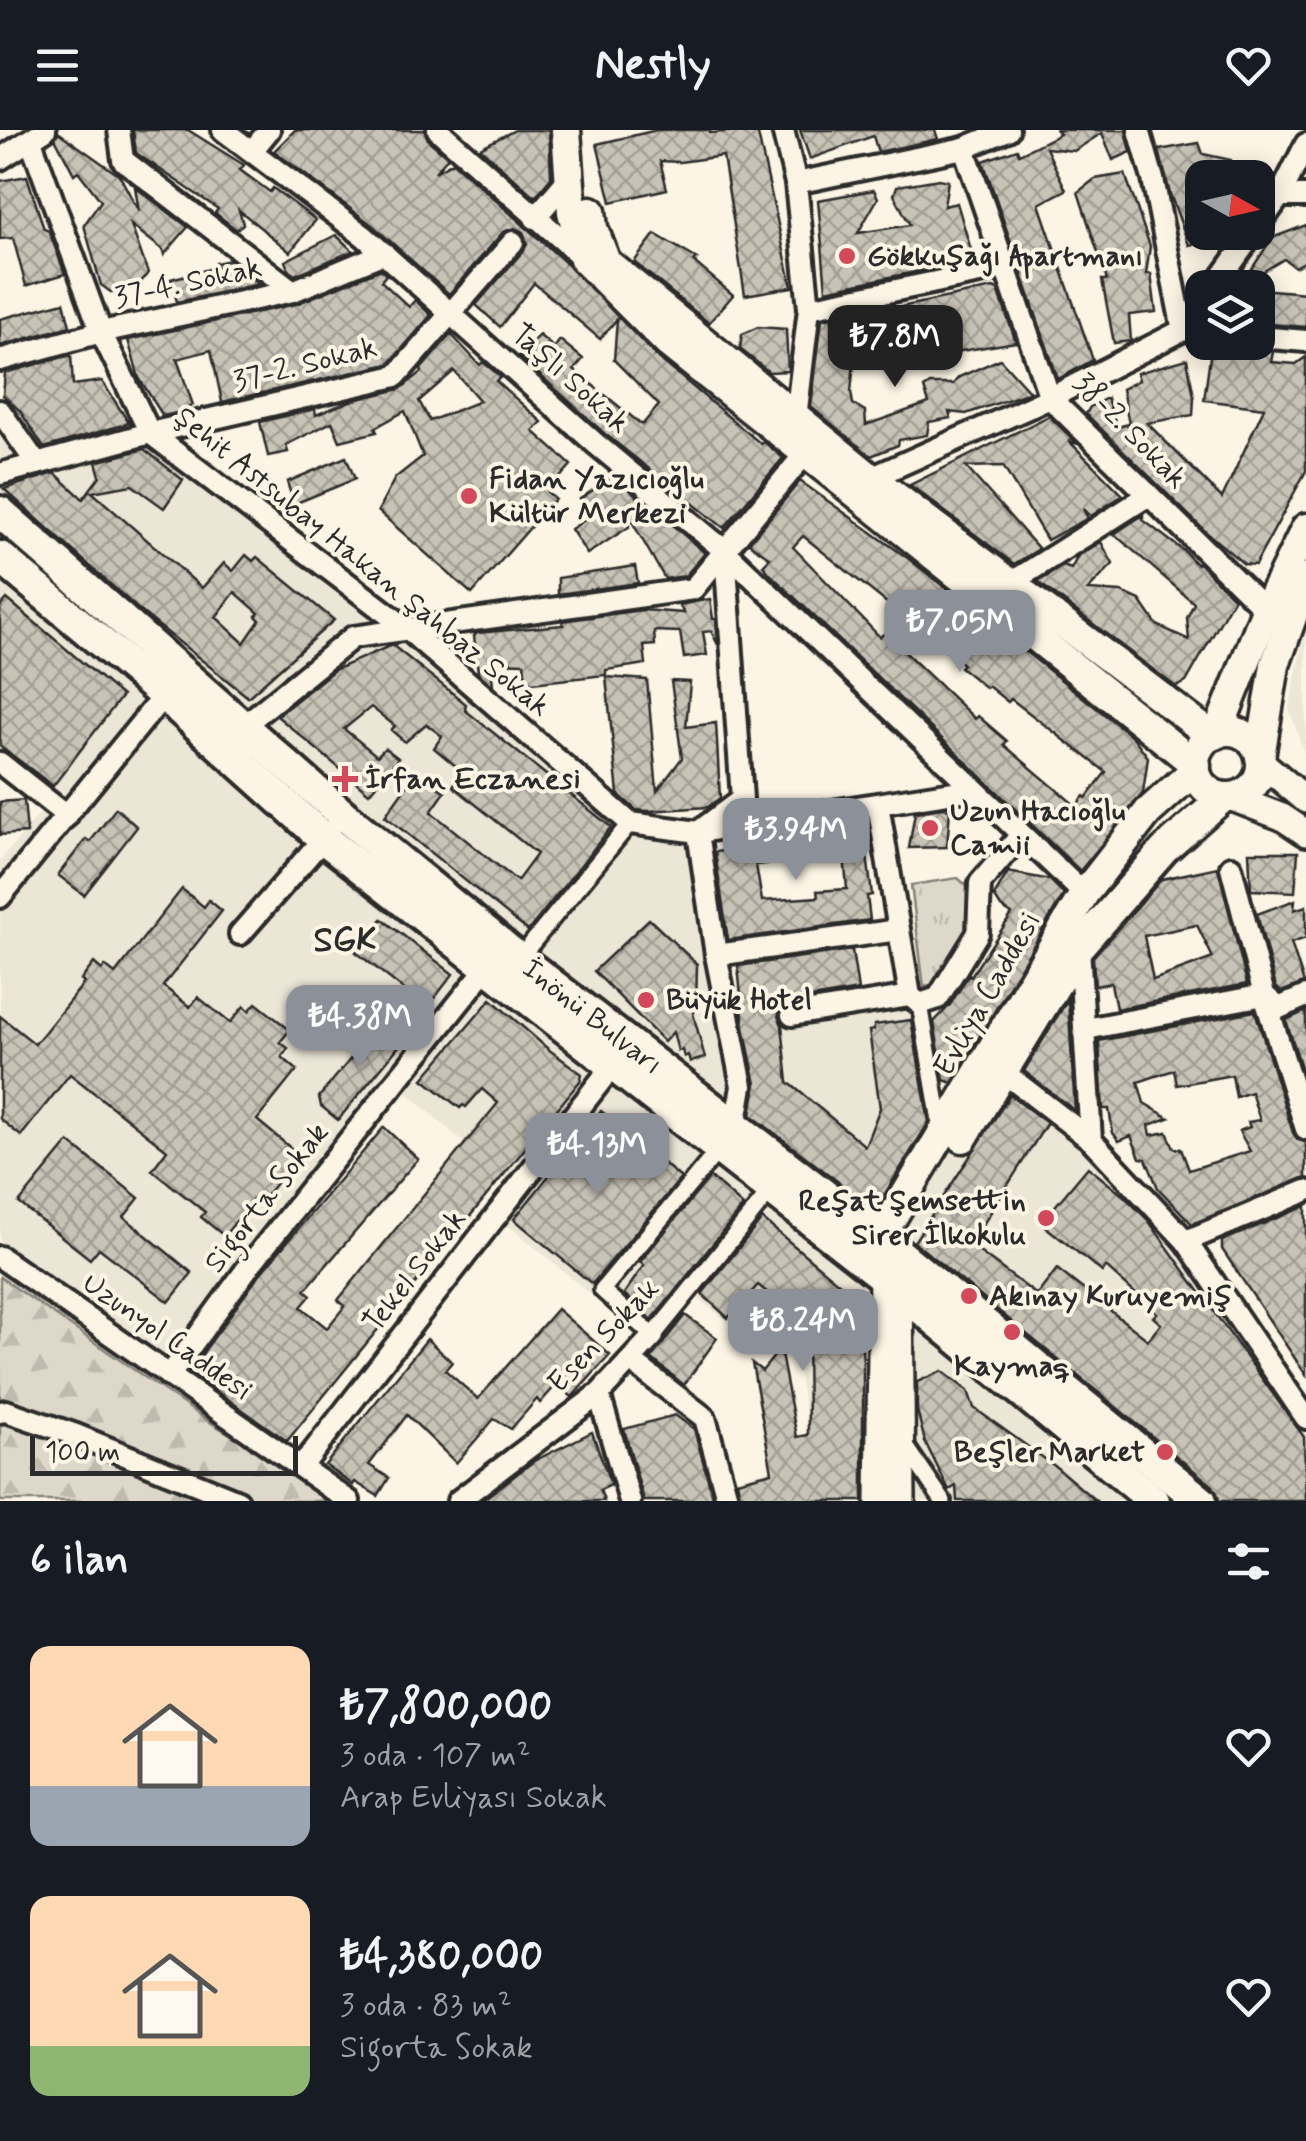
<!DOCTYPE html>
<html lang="tr">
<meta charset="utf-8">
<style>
body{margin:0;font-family:Mynerve,sans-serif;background:#20242c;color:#f1f3f6;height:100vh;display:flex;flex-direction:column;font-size:38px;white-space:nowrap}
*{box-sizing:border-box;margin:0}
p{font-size:32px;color:#9ea1a6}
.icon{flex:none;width:55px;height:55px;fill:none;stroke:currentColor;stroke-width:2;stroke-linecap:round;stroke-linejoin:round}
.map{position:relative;height:1371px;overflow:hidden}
.details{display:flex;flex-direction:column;background:#171b24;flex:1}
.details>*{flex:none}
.needle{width:65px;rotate:98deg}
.buttons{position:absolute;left:1185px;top:30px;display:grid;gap:20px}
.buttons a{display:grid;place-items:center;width:90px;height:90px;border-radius:20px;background:#171b24;box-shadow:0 5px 25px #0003;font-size:50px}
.scale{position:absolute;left:30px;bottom:25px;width:268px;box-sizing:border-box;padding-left:10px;border:5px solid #2b2b2b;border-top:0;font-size:28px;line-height:35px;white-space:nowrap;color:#2b2b2b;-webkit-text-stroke:8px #fcf5e5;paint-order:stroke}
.price{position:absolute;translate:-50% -85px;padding:0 22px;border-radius:20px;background:#8c9099;color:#fff;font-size:32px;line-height:65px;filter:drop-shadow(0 2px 5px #0008)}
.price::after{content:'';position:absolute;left:50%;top:60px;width:30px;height:22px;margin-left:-15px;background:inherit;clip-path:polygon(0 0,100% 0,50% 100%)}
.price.active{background:#222;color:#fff}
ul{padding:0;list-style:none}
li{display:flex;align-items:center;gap:30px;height:250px;padding:0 30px}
li span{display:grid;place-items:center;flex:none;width:280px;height:200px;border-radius:20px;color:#555}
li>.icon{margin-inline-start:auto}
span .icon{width:120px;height:120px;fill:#fffc;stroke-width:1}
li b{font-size:42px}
h2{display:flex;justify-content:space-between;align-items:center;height:120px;padding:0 30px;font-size:42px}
header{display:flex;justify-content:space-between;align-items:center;height:130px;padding:0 30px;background:#171b24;font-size:45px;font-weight:700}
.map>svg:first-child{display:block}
.built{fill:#ece6d7}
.grass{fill:url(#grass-tufts);stroke:#84827a;stroke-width:2.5}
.forest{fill:url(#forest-firs);stroke:#84827a;stroke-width:2.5}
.building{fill:url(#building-cross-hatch);stroke:#2b2b2b;stroke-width:2.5;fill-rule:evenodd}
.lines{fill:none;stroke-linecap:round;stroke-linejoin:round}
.pedestrian-casing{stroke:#2b2b2b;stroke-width:22}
.minor-casing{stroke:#2b2b2b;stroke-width:28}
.tertiary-casing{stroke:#2b2b2b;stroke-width:32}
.secondary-casing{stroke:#2b2b2b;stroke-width:35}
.primary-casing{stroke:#2b2b2b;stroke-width:38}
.pedestrian{stroke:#fcf5e5;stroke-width:15}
.minor{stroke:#fcf5e5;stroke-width:20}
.tertiary{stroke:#fcf5e5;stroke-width:25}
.secondary{stroke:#fcf5e5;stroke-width:28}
.primary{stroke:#fcf5e5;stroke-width:30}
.poi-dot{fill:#d1495b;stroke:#fcf5e5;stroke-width:4}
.labels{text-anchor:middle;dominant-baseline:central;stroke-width:8;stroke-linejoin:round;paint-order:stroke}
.poi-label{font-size:30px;font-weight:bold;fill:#2b2b2b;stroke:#fcf5e5;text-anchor:start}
.street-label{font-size:30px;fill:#2b2b2b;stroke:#fcf5e5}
.quarter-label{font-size:35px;font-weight:bold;fill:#2b2b2b;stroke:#fcf5e5}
</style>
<header><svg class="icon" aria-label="menu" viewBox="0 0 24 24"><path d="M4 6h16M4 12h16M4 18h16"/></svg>Nestly<svg class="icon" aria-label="heart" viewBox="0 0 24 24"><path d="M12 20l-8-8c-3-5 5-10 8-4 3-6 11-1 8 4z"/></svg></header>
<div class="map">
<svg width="1306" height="1371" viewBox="0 0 1306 1371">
<defs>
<pattern id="grass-tufts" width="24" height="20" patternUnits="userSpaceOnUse" patternTransform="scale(2.5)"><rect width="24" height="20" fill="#ded8ca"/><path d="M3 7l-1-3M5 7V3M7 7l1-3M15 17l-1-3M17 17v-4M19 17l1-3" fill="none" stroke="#bfbaae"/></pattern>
<pattern id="forest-firs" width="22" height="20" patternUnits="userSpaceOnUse" patternTransform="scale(2.5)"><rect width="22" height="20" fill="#ded8ca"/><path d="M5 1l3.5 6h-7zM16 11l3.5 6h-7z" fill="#bfbaae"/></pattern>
<pattern id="building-cross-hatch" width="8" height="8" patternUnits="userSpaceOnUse" patternTransform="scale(2.5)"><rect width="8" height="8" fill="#c8c3b7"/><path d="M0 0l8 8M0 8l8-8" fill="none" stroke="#a39f95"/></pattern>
</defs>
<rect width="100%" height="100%" fill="#fcf5e5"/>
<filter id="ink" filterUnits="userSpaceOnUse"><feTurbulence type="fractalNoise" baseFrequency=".01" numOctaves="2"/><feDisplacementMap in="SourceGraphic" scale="20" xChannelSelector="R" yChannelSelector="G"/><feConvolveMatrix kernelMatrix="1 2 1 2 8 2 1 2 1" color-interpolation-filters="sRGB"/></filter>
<g filter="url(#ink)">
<!-- built -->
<g class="built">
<path d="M0,291L34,334L148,304L629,685L697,693L735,889L915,860L937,990L977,920L1073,988L1306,1272V1371H736L728,1351L813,1328L792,1206L751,1162L728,1192L696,1167L653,1216L501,1089L521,1063L402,958L164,1260L0,1145V731L51,670L0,628Z"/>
<path d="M1306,496V628L1289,579Z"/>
</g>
<!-- grass -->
<path class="grass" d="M958,748L968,757L970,796L936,854L924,857L911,755Z"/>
<!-- forest -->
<path class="forest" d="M0,1147L208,1291L298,1345L328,1371H0Z"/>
<!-- building -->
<g class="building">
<path d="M133,0H188L244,35L240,40L270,62L273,58L316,90L290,122L239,80L243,94L237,100L215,83L218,79L136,23Z"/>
<path d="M295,0H425L428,10L448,27L435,42L453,32L567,134L656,226L761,314L763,311L783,328L724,398L605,304L519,226L539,205L554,218L560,210L583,229L574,240L642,295L659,275L614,230L617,189L600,209L534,153L500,197L476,175L524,120L527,114L523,102L515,98L503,102L449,164L372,95L274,21Z"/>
<path d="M515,0H549L551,48L535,67L480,18Z"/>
<path d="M657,0H710V3L757,0L792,157L745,165L723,26L680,32L660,31L667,59L611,72L597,14Z"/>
<path d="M800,0H935L938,9L878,22L873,6L810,29Z"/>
<path d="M1057,0H1126L1131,22L1113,30L1102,3L1074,21L1046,18L1066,60L1039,74L1093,230L1058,249L983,31L1017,19L1019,24L1060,4Z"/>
<path d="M58,2L120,46L139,82L135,57L188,97L164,125L163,120L131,95L148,143L138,156L112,163L101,155L84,95L101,71L78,41L74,44L55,8Z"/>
<path d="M1199,13L1203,24L1231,30L1240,48H1202V112L1189,115L1170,64L1159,20Z"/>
<path d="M1125,44L1150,116L1146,144H1151L1156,182L1129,185L1131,211L1114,213L1102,150H1107L1078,62L1095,49Z"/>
<path d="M27,46L44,99L49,101L65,144L26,156L13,108L0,109V51Z"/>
<path d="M939,49L948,51L944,76L957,73L974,130L826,160L818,70L874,60L878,68L858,103L910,95L894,65L897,56Z"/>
<path d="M1306,95V131L1295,137L1284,129L1242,154L1272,108Z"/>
<path d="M655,104L697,129L694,132L733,165L709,193L634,132Z"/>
<path d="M336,105L353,121L295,145L289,141L285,131Z"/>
<path d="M230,130L259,154L177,172L171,149L217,137L216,133Z"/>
<path d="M381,139L386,145L381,151L409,177L415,170L431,185L389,234L222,272L211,220L177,229L193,275L189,276L190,280L163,286L139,248L128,210L296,174Z"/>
<path d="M993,158L998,160L1016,212L894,232L886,180Z"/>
<path d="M1258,159L1306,163V197L1258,193Z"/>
<path d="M64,172L70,196L0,216V189Z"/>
<path d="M877,178L881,189L864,198L856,212L851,262L853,274L865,281L866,295L929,273L924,258L930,254H953L959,247L1000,229L1030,262L966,284L949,282L951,288L929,292L927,305L899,310L898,315L871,326L811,277L822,189Z"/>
<path d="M758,197L786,199L788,241L769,242L740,219L742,204Z"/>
<path d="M451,204L480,235L483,232L501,247L496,251L542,292L533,301L571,335L547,362L555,369L472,464L378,381L395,348L423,326L405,281L375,298L377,302L340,311L332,292L286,315L288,322L268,326L260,292L315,279L316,285L350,271L400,259L422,242L421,239ZM454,241L480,271L430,291L419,271Z"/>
<path d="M1212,212L1273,222L1271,232L1296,234L1306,227V341L1255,435L1244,434L1207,403L1086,284L1090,277L1107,268L1117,297L1129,294L1122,259L1139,250L1137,243L1187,229L1194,267L1193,285L1147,293L1222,368L1264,278L1204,270Z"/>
<path d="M71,225L73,255L102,251L129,293L44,318L20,281L3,265L5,243Z"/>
<path d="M1049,286L1078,314L1069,311L1123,365L1091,386L1083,379L1088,388L1047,410L1003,336L966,337L1039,419L1014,434L910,355Z"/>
<path d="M144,319L183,350L164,378L132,355L92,362L202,458L224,433L233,441L246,425L253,431L257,427L334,490L248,567L139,480L4,359L55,343L83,369L100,346L96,332ZM235,462L259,483L256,486L260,490L244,513L216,487Z"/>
<path d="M346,327L355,349L294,374L287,352Z"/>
<path d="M613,346L636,365L648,384L657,382L705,423L685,446L665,449L627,383L629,397L587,424L571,399L591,386L580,369Z"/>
<path d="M800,351L909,429L1133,607L1148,627L1143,663L1080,741L770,444L763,435L770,428L749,413ZM803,406L903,486L900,488L926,510L929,507L963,534L960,537L986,558L988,556L1008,572L1011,569L1106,642L1086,668L1084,666L1076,676L1004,615L1007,611L978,586L975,589L885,503L880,507L793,417Z"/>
<path d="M1143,385V390L1185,422L1196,434L1199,433L1234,468L1186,552L1176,557L1038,452L1063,436L1071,439L1078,426L1101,412L1113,434L1088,460L1122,462L1140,470L1157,495L1189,510L1187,488L1194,473L1114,404Z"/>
<path d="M635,436L638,453L558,464V448Z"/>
<path d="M7,469L122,566L53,656L0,616V477Z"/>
<path d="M710,469L713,489H716L718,515L711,501L703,502L707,525L684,528L680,502L654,501L655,515L644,516L646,534L606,540V545L532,553L526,551L524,533L491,532L493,556L478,543L474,506L477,503L552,496L563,495L562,491L642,480L684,483L679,475Z"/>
<path d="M392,515L466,574L465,580L611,697L528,801L385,686L417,641L445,662L431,682L517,751L537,724L453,656L463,642L434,618L442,606L426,594L405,612L391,600L395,596L371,577L344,599L377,626L385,618L398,628L369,663L277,586L334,540Z"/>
<path d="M606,547L647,550L657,661L682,628L671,551L690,552L686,597L716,593L720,668L708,677L648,681L636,680L618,664Z"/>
<path d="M24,670L27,703L0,705V672Z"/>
<path d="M116,678L137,697L84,765L58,745L86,709L90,712Z"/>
<path d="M943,678L950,679L947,717L909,718L915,682Z"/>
<path d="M858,691V694L863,693L872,765L867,766L870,790L728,810L715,722L763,715L762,708L812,704L841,699L840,694ZM844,725L847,759L817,761L818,767L762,771L756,735Z"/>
<path d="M1249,722H1298L1295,762L1251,760Z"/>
<path d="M1218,737L1247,854L1116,879L1111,853L1095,856L1093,827L1162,749ZM1197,795L1213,828L1153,850L1144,806Z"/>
<path d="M1008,742L1050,750L1064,764L952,953L944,950L934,892L950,875L969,844L971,846L1012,784L1001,777L994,766Z"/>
<path d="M182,759L204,777L209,770L222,781L163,856L190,877L198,867L230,893L244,876L249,881L256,873L290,900L280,912L288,918L282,927L297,940L257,990L299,1025L260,1073L254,1069L224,1106L201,1087L205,1082L152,1040L167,1020L70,944L21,1006L0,989V886L35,914L84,853L81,850L94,833L102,840L105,836L115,844Z"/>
<path d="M1295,770L1294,780L1306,776V808L1291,813L1304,853L1281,862L1276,857L1257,784Z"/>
<path d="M382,789L453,844L427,878L356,822Z"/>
<path d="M649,789L697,834L696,880L693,883L705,928L690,932L688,925L684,927L682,920L678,921L673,902L664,912L594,841Z"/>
<path d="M852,820L858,860L789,872L783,875L778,886L782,895L788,952L865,1016L880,978L869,901L874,900V895L911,890L929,992L875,1080L751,985L756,954L744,897L738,836Z"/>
<path d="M491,869L548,919L582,944L580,951L287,1311L189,1242L260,1144L384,997L418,1029L305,1160L311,1165L301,1177L327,1198L345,1176L338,1170L498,973L482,959L466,977L463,975L460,978L423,949Z"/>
<path d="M1068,869L1075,981L1024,941Z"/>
<path d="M1255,881L1293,1003L1298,1010L1306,1012V1047L1192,1094L1158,1058L1146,1029L1140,1028L1131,1006L1119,1011L1113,1003L1109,979H1103L1099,911ZM1174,940L1177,955L1232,945L1236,967L1251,962L1260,990L1248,992L1250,997L1239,1001L1250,1021L1189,1040L1181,1019L1174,1018L1167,1002L1151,1005L1149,995L1169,988L1144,973L1138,952Z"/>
<path d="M1306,881V953L1286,890Z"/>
<path d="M380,893H386L404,910L338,990L321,976L319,967Z"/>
<path d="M1010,965L1047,993L970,1115L1037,1165L1057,1139L1148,1210L1161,1194L1153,1187L1157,1183L1106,1137L1102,1142L1041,1093L1088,1037L1125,1067L1148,1090L1304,1307L1306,1371H1219L1213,1356L914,1112Z"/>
<path d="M601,981L681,1048L592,1154L514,1089Z"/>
<path d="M69,1012L139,1068L124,1087L192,1143L169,1172L99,1118L90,1129L19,1073Z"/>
<path d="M710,1047L743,1076L652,1190L624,1164L644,1135L640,1132Z"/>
<path d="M1306,1076V1245L1222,1119V1111Z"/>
<path d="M762,1089L858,1169L863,1232V1371H741L737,1351L772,1342L752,1233L762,1241L780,1219L797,1307L808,1305L807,1203L801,1198L804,1196L798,1191L800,1189L758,1155L728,1188L702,1164Z"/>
<path d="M557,1179L610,1225L572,1267L557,1254L540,1273L537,1269L511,1299L494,1289L456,1333L407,1285L369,1335L389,1348L378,1366L355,1352L353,1355L325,1335L427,1209L452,1232L445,1240L478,1269Z"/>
<path d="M685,1185L717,1208L684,1255L651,1228Z"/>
<path d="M942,1241L968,1261L974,1278L1056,1337L1096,1371H957L956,1356L949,1360L925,1312L917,1280V1252Z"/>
<path d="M675,1285L694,1299L714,1371H644L624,1299Z"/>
<path d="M592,1302L611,1355L600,1360L604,1371H481L534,1331Z"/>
</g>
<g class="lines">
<!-- pedestrian casing -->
<g class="pedestrian-casing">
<g id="pedestrian">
<path d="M519,829L630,693"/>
<path d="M920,874L942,1003"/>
<path d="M720,1018L602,1160L653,1206L772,1059"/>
<path d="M903,1312L943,1371"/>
</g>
</g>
<!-- minor casing -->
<g class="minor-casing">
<g id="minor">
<path d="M119,0L123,30L293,161"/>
<path d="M223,0L364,106L596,314L725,421L1084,764"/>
<path d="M438,0L584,129"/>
<path d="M783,0L796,53L809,178L796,288"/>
<path d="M1139,0L1153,49L1183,200L1202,202"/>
<path d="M31,11L101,202L150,303L406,498L630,693L698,702L973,659"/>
<path d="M964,18L1050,268L1266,480"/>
<path d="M252,21L269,0"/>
<path d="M0,29L45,0"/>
<path d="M796,53L964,18L1008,0"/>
<path d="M1280,66H1306"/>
<path d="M535,88L568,49"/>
<path d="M1258,97L1280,66L1306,14"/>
<path d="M1214,158L1254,102"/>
<path d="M809,178L1004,138"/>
<path d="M1258,207L1306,211"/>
<path d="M0,230L101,202L293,161L384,123"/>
<path d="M0,281L37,334"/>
<path d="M0,344L150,303L396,246L513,112"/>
<path d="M871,348L1050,268L1183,200L1202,173"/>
<path d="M725,421L742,669L698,702L716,825L742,956L735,998"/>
<path d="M1009,454L1149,365"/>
<path d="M242,597L353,507L693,459L804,325"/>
<path d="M0,633L67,686"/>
<path d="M878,674L910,866L920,874L938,868L978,803L980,753L1021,705"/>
<path d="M1231,737L1264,865L1306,999"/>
<path d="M0,767L164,565"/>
<path d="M240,804L329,702"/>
<path d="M1079,817L1091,1010"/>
<path d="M716,825L899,800"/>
<path d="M792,885L910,866"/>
<path d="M1086,899L1264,865L1279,878L1306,866"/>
<path d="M1003,942L1091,1010L1186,1111L1306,1288"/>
<path d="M1186,1111L1306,1061"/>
<path d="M0,1127L349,1371"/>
<path d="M631,1231L705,1288L728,1371"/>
<path d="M169,1246L249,1136L489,835"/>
<path d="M599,1264L630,1371"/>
<path d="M0,1282L6,1281L76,1305L238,1371"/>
<path d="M302,1336L613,935"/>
<path d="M458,1371L599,1264L653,1206"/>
</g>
</g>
<!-- tertiary casing -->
<g class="tertiary-casing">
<g id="tertiary">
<path d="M1260,631L1306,670"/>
<path d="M1230,667L1282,687L1306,703"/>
<path d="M900,1151L902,1371"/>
<path d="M879,1371L882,1146"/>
</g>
</g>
<!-- secondary casing -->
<g class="secondary-casing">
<g id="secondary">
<path d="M566,0L572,82L584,129L668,213L1196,635"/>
<path d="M591,81L593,98L606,132L871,348L1212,606"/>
<circle cx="1228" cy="634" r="33"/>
<path d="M1217,604L1266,480L1306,398"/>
<path d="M1260,627L1275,535L1306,448"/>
<path d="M963,1008L1079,817L1164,720L1224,667"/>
<path d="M881,1128L880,1108L1084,764L1148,682L1196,639"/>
</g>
</g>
<!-- primary casing -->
<g class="primary-casing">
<g id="primary">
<path d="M0,382L343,685L519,829L880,1108L1201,1371"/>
<path d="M0,427L164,565L323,708L882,1146L1154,1371"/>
</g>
</g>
<!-- pedestrian -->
<use href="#pedestrian" class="pedestrian"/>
<!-- minor -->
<use href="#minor" class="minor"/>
<!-- tertiary -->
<use href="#tertiary" class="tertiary"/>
<!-- secondary -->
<use href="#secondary" class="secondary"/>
<!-- primary -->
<use href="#primary" class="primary"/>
</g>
</g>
<!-- markers -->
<g class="poi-dot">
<circle cx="847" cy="126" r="10"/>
<circle cx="469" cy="366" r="10"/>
<path d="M340 634h10v10h10v10h-10v10h-10v-10h-10v-10h10z"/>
<circle cx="930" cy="698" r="10"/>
<circle cx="646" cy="870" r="10"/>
<circle cx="1046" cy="1088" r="10"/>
<circle cx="969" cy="1166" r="10"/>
<circle cx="1012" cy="1202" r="10"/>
<circle cx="1165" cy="1322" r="10"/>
</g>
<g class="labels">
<!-- poi labels -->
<g class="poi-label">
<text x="867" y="126">Gökkuşağı Apartmanı</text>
<text x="489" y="349">Fidan Yazıcıoğlu<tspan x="489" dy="34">Kültür Merkezi</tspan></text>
<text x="365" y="649">İrfan Eczanesi</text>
<text x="950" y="681">Uzun Hacıoğlu<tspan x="950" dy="34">Camii</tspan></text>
<text x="666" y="870">Büyük Hotel</text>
<text x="1026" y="1071" text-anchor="end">Reşat Şemsettin<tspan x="1026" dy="34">Sirer İlkokulu</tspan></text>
<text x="989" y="1166">Akınay Kuruyemiş</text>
<text x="1012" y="1236" text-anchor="middle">Kaymaq</text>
<text x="1145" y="1322" text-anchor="end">Beşler Market</text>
</g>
<!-- street labels -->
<g class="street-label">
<text transform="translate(188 153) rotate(-12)">37-4. Sokak</text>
<text transform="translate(305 235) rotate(-14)">37-2. Sokak</text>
<text transform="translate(570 249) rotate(42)">Taşlı Sokak</text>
<text transform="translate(1130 301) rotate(46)">38-2. Sokak</text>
<text transform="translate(362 432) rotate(39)">Şehit Astsubay Hakan Şahbaz Sokak</text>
<text transform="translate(988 864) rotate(-60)">Evliya Caddesi</text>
<text transform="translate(592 887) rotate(38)">İnönü Bulvarı</text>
<text transform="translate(267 1068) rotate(-52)">Sigorta Sokak</text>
<text transform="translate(415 1141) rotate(-52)">Tekel Sokak</text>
<text transform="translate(604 1206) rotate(-46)">Esen Sokak</text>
<text transform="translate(167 1207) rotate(35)">Uzunyol Caddesi</text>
</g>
<!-- quarter labels -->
<g class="quarter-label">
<text x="345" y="811">SGK</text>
</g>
</g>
</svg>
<div class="buttons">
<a><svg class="needle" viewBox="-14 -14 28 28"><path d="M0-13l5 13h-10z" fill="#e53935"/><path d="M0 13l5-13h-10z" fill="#9ea1a6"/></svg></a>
<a><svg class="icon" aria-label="layers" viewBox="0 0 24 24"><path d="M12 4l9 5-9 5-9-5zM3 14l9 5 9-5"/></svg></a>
</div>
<div class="scale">100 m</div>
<b class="price active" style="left:895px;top:260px">₺7.8M</b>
<b class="price" style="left:960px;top:545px">₺7.05M</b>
<b class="price" style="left:796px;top:753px">₺3.94M</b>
<b class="price" style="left:360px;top:940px">₺4.38M</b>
<b class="price" style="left:597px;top:1068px">₺4.13M</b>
<b class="price" style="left:803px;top:1244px">₺8.24M</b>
</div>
<section class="details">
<h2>6 ilan<svg class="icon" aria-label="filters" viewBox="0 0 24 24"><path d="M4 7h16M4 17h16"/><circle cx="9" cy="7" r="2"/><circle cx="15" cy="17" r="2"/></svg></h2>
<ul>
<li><span style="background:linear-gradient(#ffd9b3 70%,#9aa5b1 0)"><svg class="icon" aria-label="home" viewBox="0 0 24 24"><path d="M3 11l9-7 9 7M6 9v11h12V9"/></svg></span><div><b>₺7,800,000</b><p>3 oda · 107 m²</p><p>Arap Evliyası Sokak</p></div><svg class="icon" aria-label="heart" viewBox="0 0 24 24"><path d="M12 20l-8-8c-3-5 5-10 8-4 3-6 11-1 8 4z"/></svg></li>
<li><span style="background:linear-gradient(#ffd9b3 75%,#8fb573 0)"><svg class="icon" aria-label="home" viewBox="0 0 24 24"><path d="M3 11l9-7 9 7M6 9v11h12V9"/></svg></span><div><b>₺4,380,000</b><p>3 oda · 83 m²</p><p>Sigorta Sokak</p></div><svg class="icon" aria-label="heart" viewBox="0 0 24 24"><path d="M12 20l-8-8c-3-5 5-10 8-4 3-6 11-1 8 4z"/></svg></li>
</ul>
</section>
